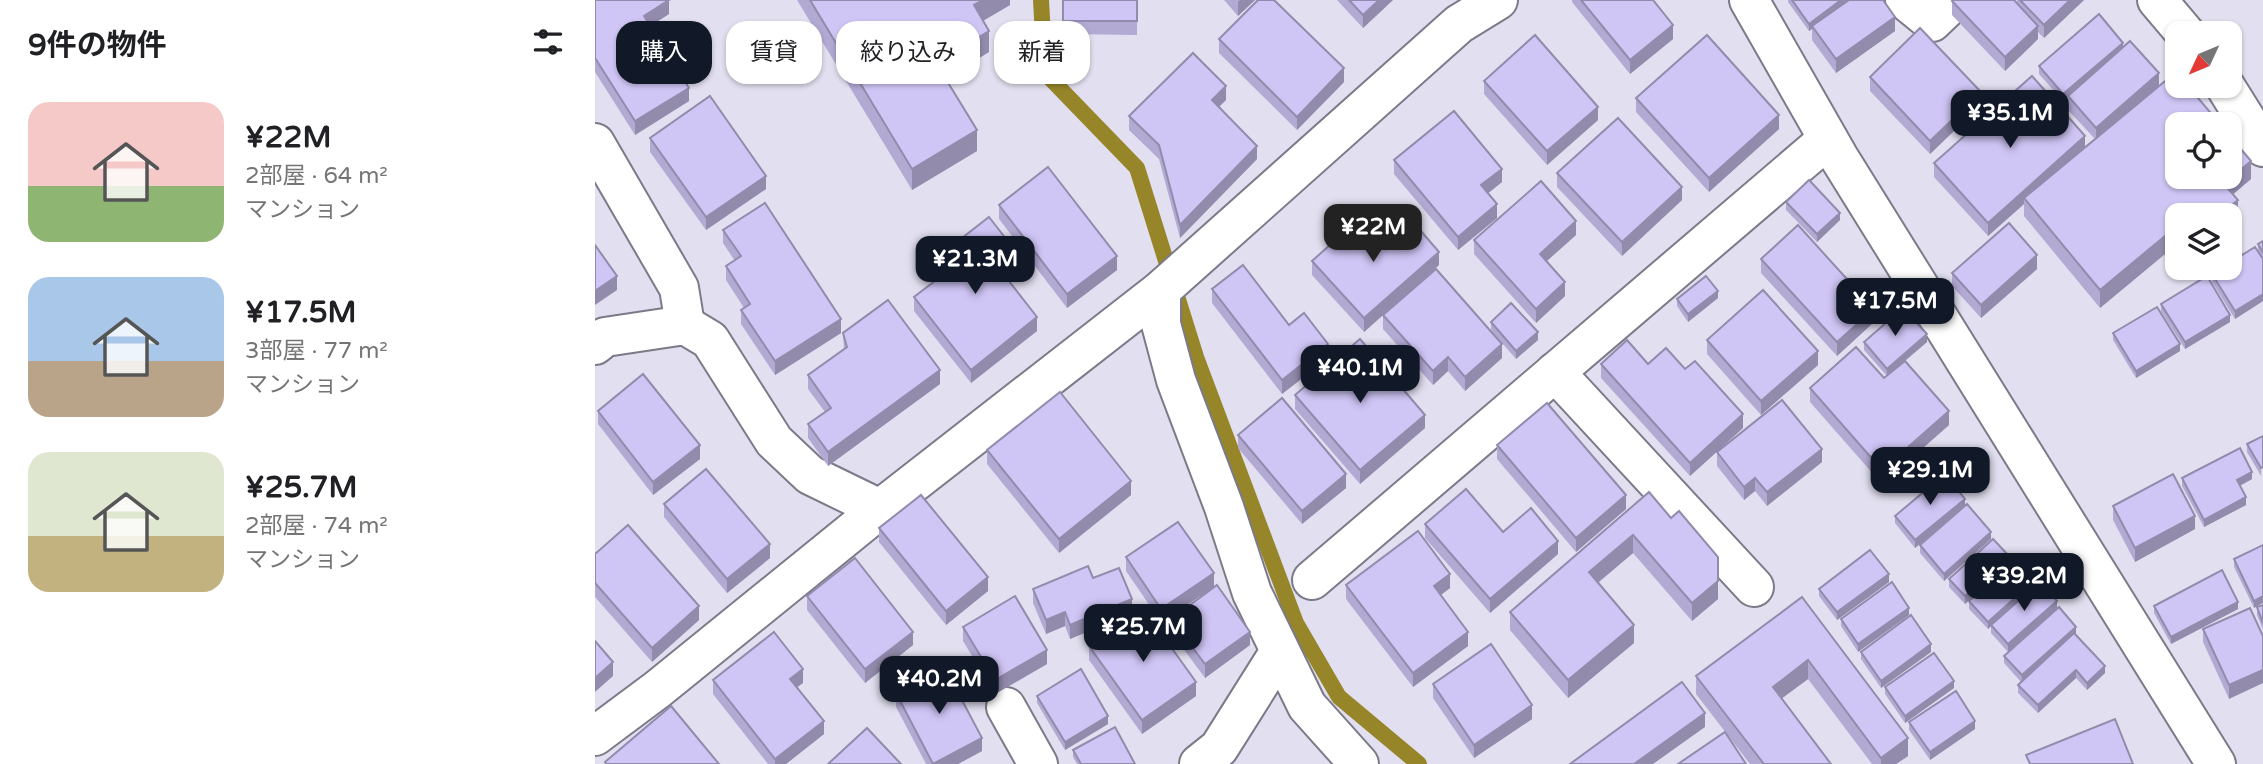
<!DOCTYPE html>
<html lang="ja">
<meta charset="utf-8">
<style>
body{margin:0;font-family:"Varela Round","Noto Sans JP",sans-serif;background:#f2f2f2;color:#202124;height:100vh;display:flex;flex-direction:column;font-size:26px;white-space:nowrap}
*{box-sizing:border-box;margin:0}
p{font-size:23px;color:#757577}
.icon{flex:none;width:38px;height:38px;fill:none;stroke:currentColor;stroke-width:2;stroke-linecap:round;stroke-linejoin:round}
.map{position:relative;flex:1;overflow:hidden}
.details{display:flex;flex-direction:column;background:#fff;width:595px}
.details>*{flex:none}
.guide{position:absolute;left:21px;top:21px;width:665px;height:63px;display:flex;gap:14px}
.needle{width:46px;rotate:226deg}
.fabs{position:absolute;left:1570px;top:21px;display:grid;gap:14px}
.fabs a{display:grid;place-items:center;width:77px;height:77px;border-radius:14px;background:#fff;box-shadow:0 2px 5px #0004;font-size:35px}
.price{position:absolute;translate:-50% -60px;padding:0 16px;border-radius:14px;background:#111827;color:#fff;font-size:23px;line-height:46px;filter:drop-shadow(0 2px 4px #0008)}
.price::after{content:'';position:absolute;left:50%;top:42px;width:21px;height:16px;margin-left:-10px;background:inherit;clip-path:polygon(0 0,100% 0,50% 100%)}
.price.active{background:#222;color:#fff}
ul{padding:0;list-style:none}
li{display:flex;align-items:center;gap:21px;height:175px;padding:0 28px}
li span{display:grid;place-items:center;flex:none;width:196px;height:140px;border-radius:21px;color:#555}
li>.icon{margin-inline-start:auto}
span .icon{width:84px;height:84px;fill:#fffc;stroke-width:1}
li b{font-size:30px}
h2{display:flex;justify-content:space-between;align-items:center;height:84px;padding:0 28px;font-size:30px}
.tag{padding:0 24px;border-radius:21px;background:#fff;box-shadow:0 2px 5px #0004;font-size:24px;line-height:63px}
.tag.active{background:#111827;color:#fff}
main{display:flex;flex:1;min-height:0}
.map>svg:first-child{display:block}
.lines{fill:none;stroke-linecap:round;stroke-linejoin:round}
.stream{stroke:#978529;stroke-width:16}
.street-casing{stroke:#7c7a88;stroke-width:42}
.secondary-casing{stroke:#7c7a88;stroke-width:42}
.street{stroke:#fff;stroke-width:38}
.secondary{stroke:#fff;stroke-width:38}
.wall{fill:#b3aad4}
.shaded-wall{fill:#928bac}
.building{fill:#d0c6f6;stroke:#928bac;stroke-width:2}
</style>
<main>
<section class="details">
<h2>9件の物件<svg class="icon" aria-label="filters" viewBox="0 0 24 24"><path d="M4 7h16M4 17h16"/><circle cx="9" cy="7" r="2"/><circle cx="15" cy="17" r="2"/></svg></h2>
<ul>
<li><span style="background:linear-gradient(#f6c9c9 60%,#8fb573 0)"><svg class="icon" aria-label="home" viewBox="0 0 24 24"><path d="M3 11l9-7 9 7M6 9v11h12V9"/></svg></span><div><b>¥22M</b><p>2部屋 · 64 m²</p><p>マンション</p></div></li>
<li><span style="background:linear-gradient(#a9c7e8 60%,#b9a48a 0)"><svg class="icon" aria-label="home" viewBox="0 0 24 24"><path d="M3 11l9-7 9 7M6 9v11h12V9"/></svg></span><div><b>¥17.5M</b><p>3部屋 · 77 m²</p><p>マンション</p></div></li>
<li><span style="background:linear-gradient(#dfe7d0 60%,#c2b280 0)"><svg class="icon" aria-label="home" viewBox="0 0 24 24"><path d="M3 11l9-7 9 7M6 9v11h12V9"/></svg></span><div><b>¥25.7M</b><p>2部屋 · 74 m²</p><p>マンション</p></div></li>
</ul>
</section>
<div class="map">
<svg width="1668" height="764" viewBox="0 0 1668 764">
<rect width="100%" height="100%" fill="#e2e0f0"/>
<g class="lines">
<!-- stream -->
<path class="stream" d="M446,0L450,73L542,168L601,357L701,623L744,697L824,764"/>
<!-- street casing -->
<g class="street-casing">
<g id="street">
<path d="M1310,0L1337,22L1360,0"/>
<path d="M1562,0L1590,33"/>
<path d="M1630,86L1668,147"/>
<path d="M0,143L84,288L90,325"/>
<path d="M566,290V324L581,380L629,507L657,593L712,706L764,764"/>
<path d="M0,345L10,337L90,325L115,340L179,441L215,475L285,509"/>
<path d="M960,372L1159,587"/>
<path d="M717,580L1233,139"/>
<path d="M411,707L443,764"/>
<path d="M0,736L63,689L285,509L566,290L864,24L903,0"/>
<path d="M604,764L624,748L685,651"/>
</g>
</g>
<!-- secondary casing -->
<g class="secondary-casing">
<path id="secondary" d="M1154,0L1243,156L1621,764"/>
</g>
<!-- street -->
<use href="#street" class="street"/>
<!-- secondary -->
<use href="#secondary" class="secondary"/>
</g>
<!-- wall -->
<g class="wall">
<path d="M0,0L74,14L55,26L94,101L40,135L0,72Z"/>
<path d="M202,0H415V5L388,21L394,52L350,78L382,151L317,190Z"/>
<path d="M468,0H542V35L468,34Z"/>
<path d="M629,0H660L643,16Z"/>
<path d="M742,0H798L768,28Z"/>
<path d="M977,0H1058L1078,39L1035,74L977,2Z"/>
<path d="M1193,0H1288L1300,31L1241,73L1217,40V29L1214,31L1193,2Z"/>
<path d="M1422,0H1489L1449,38L1443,32V39L1410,71L1357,15V1L1422,3Z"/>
<path d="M624,39L749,82L702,130L624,53Z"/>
<path d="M1528,48L1564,86L1656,179L1638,194L1643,218L1634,215H1582V244L1505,308L1429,216V204L1393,236L1339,177V163L1490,147L1500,139L1473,110V97L1468,101L1444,74V66Z"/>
<path d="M1275,77L1386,105L1335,154L1275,91Z"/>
<path d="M889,81L1003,120L952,165L889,94Z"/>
<path d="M1041,98L1184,129L1114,192L1041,112Z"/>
<path d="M631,100L624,107L662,159L585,238L564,159L534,130V116Z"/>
<path d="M55,138L171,189L111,230L55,152Z"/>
<path d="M799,160L907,182L893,193L902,218L863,250L799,174Z"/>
<path d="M962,173L1087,200L1027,256L962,187Z"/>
<path d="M1191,202L1245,220L1222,242L1191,210Z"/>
<path d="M404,205L522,270L472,308L404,219Z"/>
<path d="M128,230L246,333L180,375L146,324V310L149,308L131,280V266L140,261L128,243Z"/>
<path d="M981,235L952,261L970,296L941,323L879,254V240Z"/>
<path d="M1668,241V301L1640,319L1617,282V274L1663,251V244Z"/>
<path d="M790,249L844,265L769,332L717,275V261Z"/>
<path d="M415,258L403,267L442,331L376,383L319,311V297L339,282L335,277V263Z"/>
<path d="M1166,259L1279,322L1242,356L1166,273Z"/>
<path d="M1442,269L1386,318L1357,286V273Z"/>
<path d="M617,289L694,325L733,358L687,394L617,303Z"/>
<path d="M1123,298L1093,322L1082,306V299Z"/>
<path d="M1566,304L1635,322L1590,349L1566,311Z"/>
<path d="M788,315L907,358L870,391L853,371L838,385L788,329Z"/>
<path d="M896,322L943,340L921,359L896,330Z"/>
<path d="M248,333L345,384L233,466L213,438V424L230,412L213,389V375L249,350Z"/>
<path d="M1518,333L1585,351L1541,378L1518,340Z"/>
<path d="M1112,340L1223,365L1166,415L1112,354Z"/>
<path d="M1269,342H1332L1292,376L1269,350Z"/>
<path d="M1006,364H1053L1090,369L1148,428L1095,476L1006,378Z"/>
<path d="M1289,378L1354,425L1287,484L1215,402V388Z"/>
<path d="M700,395L830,428L765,484L700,409Z"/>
<path d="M3,411L105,459L58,495L3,424Z"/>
<path d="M643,435L751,488L707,524L643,448Z"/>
<path d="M1668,436L1666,476L1652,452V444Z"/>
<path d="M902,445L1031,509L981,552L902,459Z"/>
<path d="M392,450L536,495L464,553L392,464Z"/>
<path d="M1122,452L1227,462L1172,506L1160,491L1149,500L1122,466Z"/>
<path d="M1587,478L1657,479L1645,486L1651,505L1609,527L1587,486Z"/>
<path d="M1054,492L1123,599L1097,621L1038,553L1003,583L1039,643L973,698L915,630V612Z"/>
<path d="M69,504L175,558L132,593L69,517Z"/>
<path d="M1370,506L1396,539L1349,581L1325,553V545L1355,520L1320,548L1300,523V516Z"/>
<path d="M1518,506L1600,529L1540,562L1518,520Z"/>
<path d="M830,524L908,532L963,554L895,613L830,538Z"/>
<path d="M284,528L393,591L351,625L284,542Z"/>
<path d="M1668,545L1659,608L1639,567V559Z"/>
<path d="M0,554L104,620L57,662L0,597Z"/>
<path d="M531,557L619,587L566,622L531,571Z"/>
<path d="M1425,557L1413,652L1396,633V626L1393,629L1374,609V601Z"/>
<path d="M1414,564L1370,604L1354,587V579Z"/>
<path d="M498,578L537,613L475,639L470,626L451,634L438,603V589Z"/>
<path d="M1294,582L1242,620L1224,596V589Z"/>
<path d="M751,585L855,588L846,595L873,646L818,687L751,599Z"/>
<path d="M212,596L318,645L270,683L212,610Z"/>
<path d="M1207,597L1313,756L1301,764H1277L1213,679L1187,698L1236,764H1155L1101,694V676Z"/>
<path d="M1668,605V630L1662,615V607Z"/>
<path d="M1559,606L1643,609L1576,644L1559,613Z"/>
<path d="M1655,608L1634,699L1608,642V629Z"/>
<path d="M1314,615L1263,652L1246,626V619Z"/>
<path d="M576,619L655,645L610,678L576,632Z"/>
<path d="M368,627L452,664L400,694L368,641Z"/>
<path d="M1481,634L1510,673L1492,690L1481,678L1443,713L1423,693V685L1426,682L1409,663V656Z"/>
<path d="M494,646L601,696L547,734L494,660Z"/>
<path d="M1266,652H1336L1286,688L1266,659Z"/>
<path d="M118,680L208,683L202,687L229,734L191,764H173L118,694Z"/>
<path d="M838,684L937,719L879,758L838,698Z"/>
<path d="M1290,687L1359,688L1310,723L1290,694Z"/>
<path d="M301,693L387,751L363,764H331L301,707Z"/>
<path d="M442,696L513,724L470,750L442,703Z"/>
<path d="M1314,722L1380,729L1335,760L1314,730Z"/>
<path d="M478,750L540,764H482L478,757Z"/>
</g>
<!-- shaded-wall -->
<g class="shaded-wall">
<path d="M388,0H415V5L379,26V5Z"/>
<path d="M645,0H660L643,16V2Z"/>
<path d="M784,0H798L768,28V15Z"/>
<path d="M1246,0H1257L1217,26V29L1214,31V24Z"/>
<path d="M1475,0H1489L1449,38V25Z"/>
<path d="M74,1V14L49,30V16Z"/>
<path d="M1300,17V31L1241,73V59Z"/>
<path d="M1078,25V39L1035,74V60Z"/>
<path d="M1443,26V39L1410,71V57Z"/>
<path d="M394,31V52L341,84V63Z"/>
<path d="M1528,43V50L1468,101V94Z"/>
<path d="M749,68V82L702,130V117Z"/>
<path d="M1564,73V87L1501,141V128Z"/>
<path d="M631,86V100L617,113V100Z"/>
<path d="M94,88V101L40,135V121Z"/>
<path d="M1386,92V105L1335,154V141Z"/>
<path d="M1003,107V120L952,165V151Z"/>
<path d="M1184,115V129L1114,192V178Z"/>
<path d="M382,130V151L317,190V169Z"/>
<path d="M1490,136V149L1429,198V204L1393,236V223Z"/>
<path d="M662,146V159L585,238V225Z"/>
<path d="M1656,161V179L1629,202V184Z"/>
<path d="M907,169V182L886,199V185Z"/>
<path d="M171,176V189L111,230V217Z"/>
<path d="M1087,187V200L1027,256V242Z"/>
<path d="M1643,200V218L1634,225V215H1624Z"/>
<path d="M902,204V218L863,250V237Z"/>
<path d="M1605,207V215H1595Z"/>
<path d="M1245,213V220L1222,242V234Z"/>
<path d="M981,221V235L945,267V254Z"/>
<path d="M1582,226V244L1505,308V290Z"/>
<path d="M415,244V258L396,272V258Z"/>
<path d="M844,252V265L769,332V318Z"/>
<path d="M1442,255V269L1386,318V305Z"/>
<path d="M522,256V270L472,308V294Z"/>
<path d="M22,276V290L0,305V291Z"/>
<path d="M970,282V296L941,323V309Z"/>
<path d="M1123,291V298L1093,322V314Z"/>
<path d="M1668,294V301L1640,319V311Z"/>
<path d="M1279,309V322L1242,356V342Z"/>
<path d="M1635,315V322L1590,349V342Z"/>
<path d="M442,317V331L376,383V370Z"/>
<path d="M246,319V333L180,375V361Z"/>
<path d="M943,332V340L921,359V351Z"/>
<path d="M1332,334V342L1292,376V369Z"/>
<path d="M733,344V358L687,394V380Z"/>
<path d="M907,344V358L870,391V377Z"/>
<path d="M1585,344V351L1541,378V371Z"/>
<path d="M1223,351V365L1166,415V401Z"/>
<path d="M853,357V371L838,385V371Z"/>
<path d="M345,370V384L233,466V452Z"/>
<path d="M1354,411V425L1287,484V470Z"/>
<path d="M1148,414V428L1095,476V463Z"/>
<path d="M830,415V428L765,484V470Z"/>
<path d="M105,445V459L58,495V482Z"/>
<path d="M1227,449V462L1172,506V492Z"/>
<path d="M1657,472V479L1642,487V480Z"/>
<path d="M751,474V488L707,524V511Z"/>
<path d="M1160,478V491L1149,500V487Z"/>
<path d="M536,481V495L464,553V539Z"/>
<path d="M1031,495V509L981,552V538Z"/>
<path d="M1651,497V505L1609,527V520Z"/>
<path d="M1370,499V507L1320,548V540Z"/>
<path d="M1600,516V529L1540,562V548Z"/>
<path d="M1396,532V539L1349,581V574Z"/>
<path d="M1038,535V553L994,590V572Z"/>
<path d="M963,541V554L895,613V599Z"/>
<path d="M175,544V558L132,593V579Z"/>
<path d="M1414,556V564L1370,604V596Z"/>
<path d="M619,573V587L566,622V609Z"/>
<path d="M855,574V588L839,600V586Z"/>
<path d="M1294,574V582L1242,620V612Z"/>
<path d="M393,577V591L351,625V611Z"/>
<path d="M1443,577V585L1393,629V622Z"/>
<path d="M1123,581V599L1097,621V603Z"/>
<path d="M1668,596V603L1659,608V601Z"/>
<path d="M537,599V613L475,639V625Z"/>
<path d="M1462,601V609L1413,652V644Z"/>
<path d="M1643,602V609L1576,644V637Z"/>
<path d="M104,606V620L57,662V648Z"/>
<path d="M1314,608V615L1263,652V644Z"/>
<path d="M470,612V626L451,634V620Z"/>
<path d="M1039,625V643L973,698V680Z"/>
<path d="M1481,627V634L1427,683V675Z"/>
<path d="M318,632V645L270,683V669Z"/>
<path d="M655,632V645L610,678V664Z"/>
<path d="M873,632V646L818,687V673Z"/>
<path d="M1336,644V652L1286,688V681Z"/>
<path d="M452,650V664L400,694V680Z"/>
<path d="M1213,660V679L1178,705V687Z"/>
<path d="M18,662V676L0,692V678Z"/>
<path d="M1510,666V673L1492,690V683Z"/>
<path d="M208,669V683L195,692V679Z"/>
<path d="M1481,670V678L1443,713V705Z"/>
<path d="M1668,670V683L1634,699V685Z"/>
<path d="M1359,681V688L1310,723V716Z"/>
<path d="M601,682V696L547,734V720Z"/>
<path d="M937,705V719L879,758V745Z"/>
<path d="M1110,713V727L1058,764H1039Z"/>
<path d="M513,716V724L470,750V742Z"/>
<path d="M229,721V734L191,764H180V759Z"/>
<path d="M1380,721V729L1335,760V752Z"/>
<path d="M387,738V751L363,764H338Z"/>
<path d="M1313,738V756L1301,764H1286V758Z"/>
</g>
<!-- building -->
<g class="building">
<path d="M0,0H74L49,16L94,88L40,121L0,58Z"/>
<path d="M215,0H388L379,5L394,31L341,63L382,130L317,169Z"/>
<rect x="468" y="0" width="74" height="21"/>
<path d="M663,0H679L749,68L702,117L624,39Z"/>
<path d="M754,0H784L768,15Z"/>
<path d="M986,0H1058L1078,25L1035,60Z"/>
<path d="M1197,0H1246L1214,24Z"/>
<path d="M1254,0H1288L1300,17L1241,59L1217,26Z"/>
<path d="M1358,0H1419L1443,26L1410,57L1357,1Z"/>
<path d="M1425,0H1475L1449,25Z"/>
<path d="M1504,14L1528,43L1468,94L1444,66Z"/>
<path d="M1325,28L1386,92L1335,141L1275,77Z"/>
<path d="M940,35L1003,107L952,151L889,81Z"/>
<path d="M1112,35L1184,115L1114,178L1041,98Z"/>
<path d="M1535,41L1564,73L1501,128L1473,96Z"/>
<path d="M598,53L631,86L617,100L662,146L585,225L564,145L534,116Z"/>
<path d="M1581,72L1582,86H1593L1625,124H1582V177H1634V135L1656,161L1629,184L1643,200L1624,215H1612L1605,207L1595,215H1582V226L1505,290L1429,198Z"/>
<path d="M1437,76L1490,136L1393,223L1339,163Z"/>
<path d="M115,96L171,176L111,217L55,138Z"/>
<path d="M859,111L907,169L886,185L902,204L863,237L799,160Z"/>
<path d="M1023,118L1087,187L1027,242L962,173Z"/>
<path d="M453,167L522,256L472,294L404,205Z"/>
<path d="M1214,180L1245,213L1222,234L1191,202Z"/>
<path d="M946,181L981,221L945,254L970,282L941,309L879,240Z"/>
<path d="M170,203L246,319L180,361L146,310L155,304L131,266L146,256L128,230Z"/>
<path d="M394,217L415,244L396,258L442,317L376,370L319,297L345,277L335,263Z"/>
<path d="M764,219L790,249L819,223L844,252L769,318L717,261Z"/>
<path d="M1414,223L1442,255L1386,305L1357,273Z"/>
<path d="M1203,225L1279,309L1242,342L1166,259Z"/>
<path d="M1668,241V252L1663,244Z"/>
<path d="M0,245L22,276L0,291Z"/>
<path d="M1660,247L1668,259V294L1640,311L1617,274L1628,268H1634V263Z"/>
<path d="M648,265L694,325L709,313L733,344L687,380L617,289Z"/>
<path d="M841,269L907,344L870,377L853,357L838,371L788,315Z"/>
<path d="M1111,276L1123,291L1093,314L1082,299Z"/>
<path d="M1612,276L1635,315L1590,342L1566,304Z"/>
<path d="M1168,290L1223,351L1166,401L1112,340Z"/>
<path d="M293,300L345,370L233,452L213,424L236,408L213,375L252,347L248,333Z"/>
<path d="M916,303L943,332L921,351L896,322Z"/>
<path d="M1562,307L1585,344L1541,371L1518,333Z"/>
<path d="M1308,308L1332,334L1292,369L1269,342Z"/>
<path d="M765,339L830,415L765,470L700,395Z"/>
<path d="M1032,340L1053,364L1071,348L1090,369L1100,361L1148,414L1095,463L1006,364Z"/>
<path d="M1261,347L1289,378L1310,361L1354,411L1287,470L1215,388Z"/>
<path d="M48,374L105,445L58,482L3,411Z"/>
<path d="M465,392L536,481L464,539L392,450Z"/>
<path d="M687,398L751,474L707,511L643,435Z"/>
<path d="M1187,400L1227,449L1172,492L1160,478L1149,487L1122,452Z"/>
<path d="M952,403L1031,495L981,538L902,445Z"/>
<path d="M1668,436V467L1666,468L1652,444Z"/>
<path d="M1645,448L1657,472L1642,480L1651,497L1609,520L1587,478Z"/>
<path d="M111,469L175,544L132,579L69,504Z"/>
<path d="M1350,474L1370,499L1320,540L1300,516Z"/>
<path d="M1578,474L1600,516L1540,548L1518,506Z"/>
<path d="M871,489L908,532L936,508L963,541L895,599L830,524Z"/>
<path d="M1054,492L1076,518L1084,511L1123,557V581L1097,603L1038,535L994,572L1039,625L973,680L915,612Z"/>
<path d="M326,495L393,577L351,611L284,528Z"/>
<path d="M1372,504L1396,532L1349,574L1325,545Z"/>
<path d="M583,522L619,573L566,609L531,557Z"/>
<path d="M33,525L104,606L57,648L0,583V554Z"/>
<path d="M823,531L855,574L839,586L873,632L818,673L751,585Z"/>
<path d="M1398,539L1414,556L1370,596L1354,579Z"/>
<path d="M1668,545V596L1659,601L1639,559Z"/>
<path d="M1275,550L1294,574L1242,612L1224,589Z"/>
<path d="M1425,557L1443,577L1393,622L1374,601Z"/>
<path d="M260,558L318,632L270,669L212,596Z"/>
<path d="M493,566L498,578L524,568L537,599L475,625L470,612L451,620L438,589Z"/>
<path d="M1627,570L1643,602L1576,637L1559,606Z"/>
<path d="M1297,582L1314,608L1263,644L1246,619Z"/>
<path d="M1445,582L1462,601L1413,644L1396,625Z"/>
<path d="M622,585L655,632L610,664L576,619Z"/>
<path d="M420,596L452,650L400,680L368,627Z"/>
<path d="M1207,597L1313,738L1286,758L1213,660L1178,687L1236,764H1169L1101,676Z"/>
<path d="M1668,605V623L1662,607Z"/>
<path d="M1464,607L1481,627L1427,675L1409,656Z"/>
<path d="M548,608L601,682L547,720L494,646Z"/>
<path d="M1655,608L1668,636V670L1634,685L1608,629Z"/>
<path d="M1316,615L1336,644L1286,681L1266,652Z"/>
<path d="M179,632L208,669L195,679L229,721L180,759L118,680Z"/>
<path d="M1479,633L1510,666L1492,683L1481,670L1443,705L1423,685Z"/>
<path d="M0,641L18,662L0,678Z"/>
<path d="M896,644L937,705L879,745L838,684Z"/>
<path d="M1339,653L1359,681L1310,716L1290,687Z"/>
<path d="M350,668L387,738L338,764L301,693Z"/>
<path d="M486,669L513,716L470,742L442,696Z"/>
<path d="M1087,682L1110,713L1039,764H975Z"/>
<path d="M1361,691L1380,721L1335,752L1314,722Z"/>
<path d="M76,706L124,764H11L10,762Z"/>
<path d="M1520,719L1538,764H1435L1431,755Z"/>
<path d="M520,727L540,764H486L478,750Z"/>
<path d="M272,728L306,764H233Z"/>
<path d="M1130,732L1151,764H1083Z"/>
</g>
</svg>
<div class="fabs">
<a><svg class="needle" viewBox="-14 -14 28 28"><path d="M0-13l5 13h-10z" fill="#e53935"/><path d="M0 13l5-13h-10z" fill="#757577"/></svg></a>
<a><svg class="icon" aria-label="locate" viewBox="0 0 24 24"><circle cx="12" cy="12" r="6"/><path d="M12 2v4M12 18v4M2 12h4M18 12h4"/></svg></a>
<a><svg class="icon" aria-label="layers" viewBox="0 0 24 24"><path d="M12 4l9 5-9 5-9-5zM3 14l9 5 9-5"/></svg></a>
</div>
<b class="price" style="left:1415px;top:150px">¥35.1M</b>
<b class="price active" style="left:778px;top:264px">¥22M</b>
<b class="price" style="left:380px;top:296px">¥21.3M</b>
<b class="price" style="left:1300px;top:338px">¥17.5M</b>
<b class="price" style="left:765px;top:405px">¥40.1M</b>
<b class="price" style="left:1335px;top:507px">¥29.1M</b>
<b class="price" style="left:1429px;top:613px">¥39.2M</b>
<b class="price" style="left:548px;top:664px">¥25.7M</b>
<b class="price" style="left:344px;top:716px">¥40.2M</b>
<div class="guide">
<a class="tag active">購入</a>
<a class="tag">賃貸</a>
<a class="tag">絞り込み</a>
<a class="tag">新着</a>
</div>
</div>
</main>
